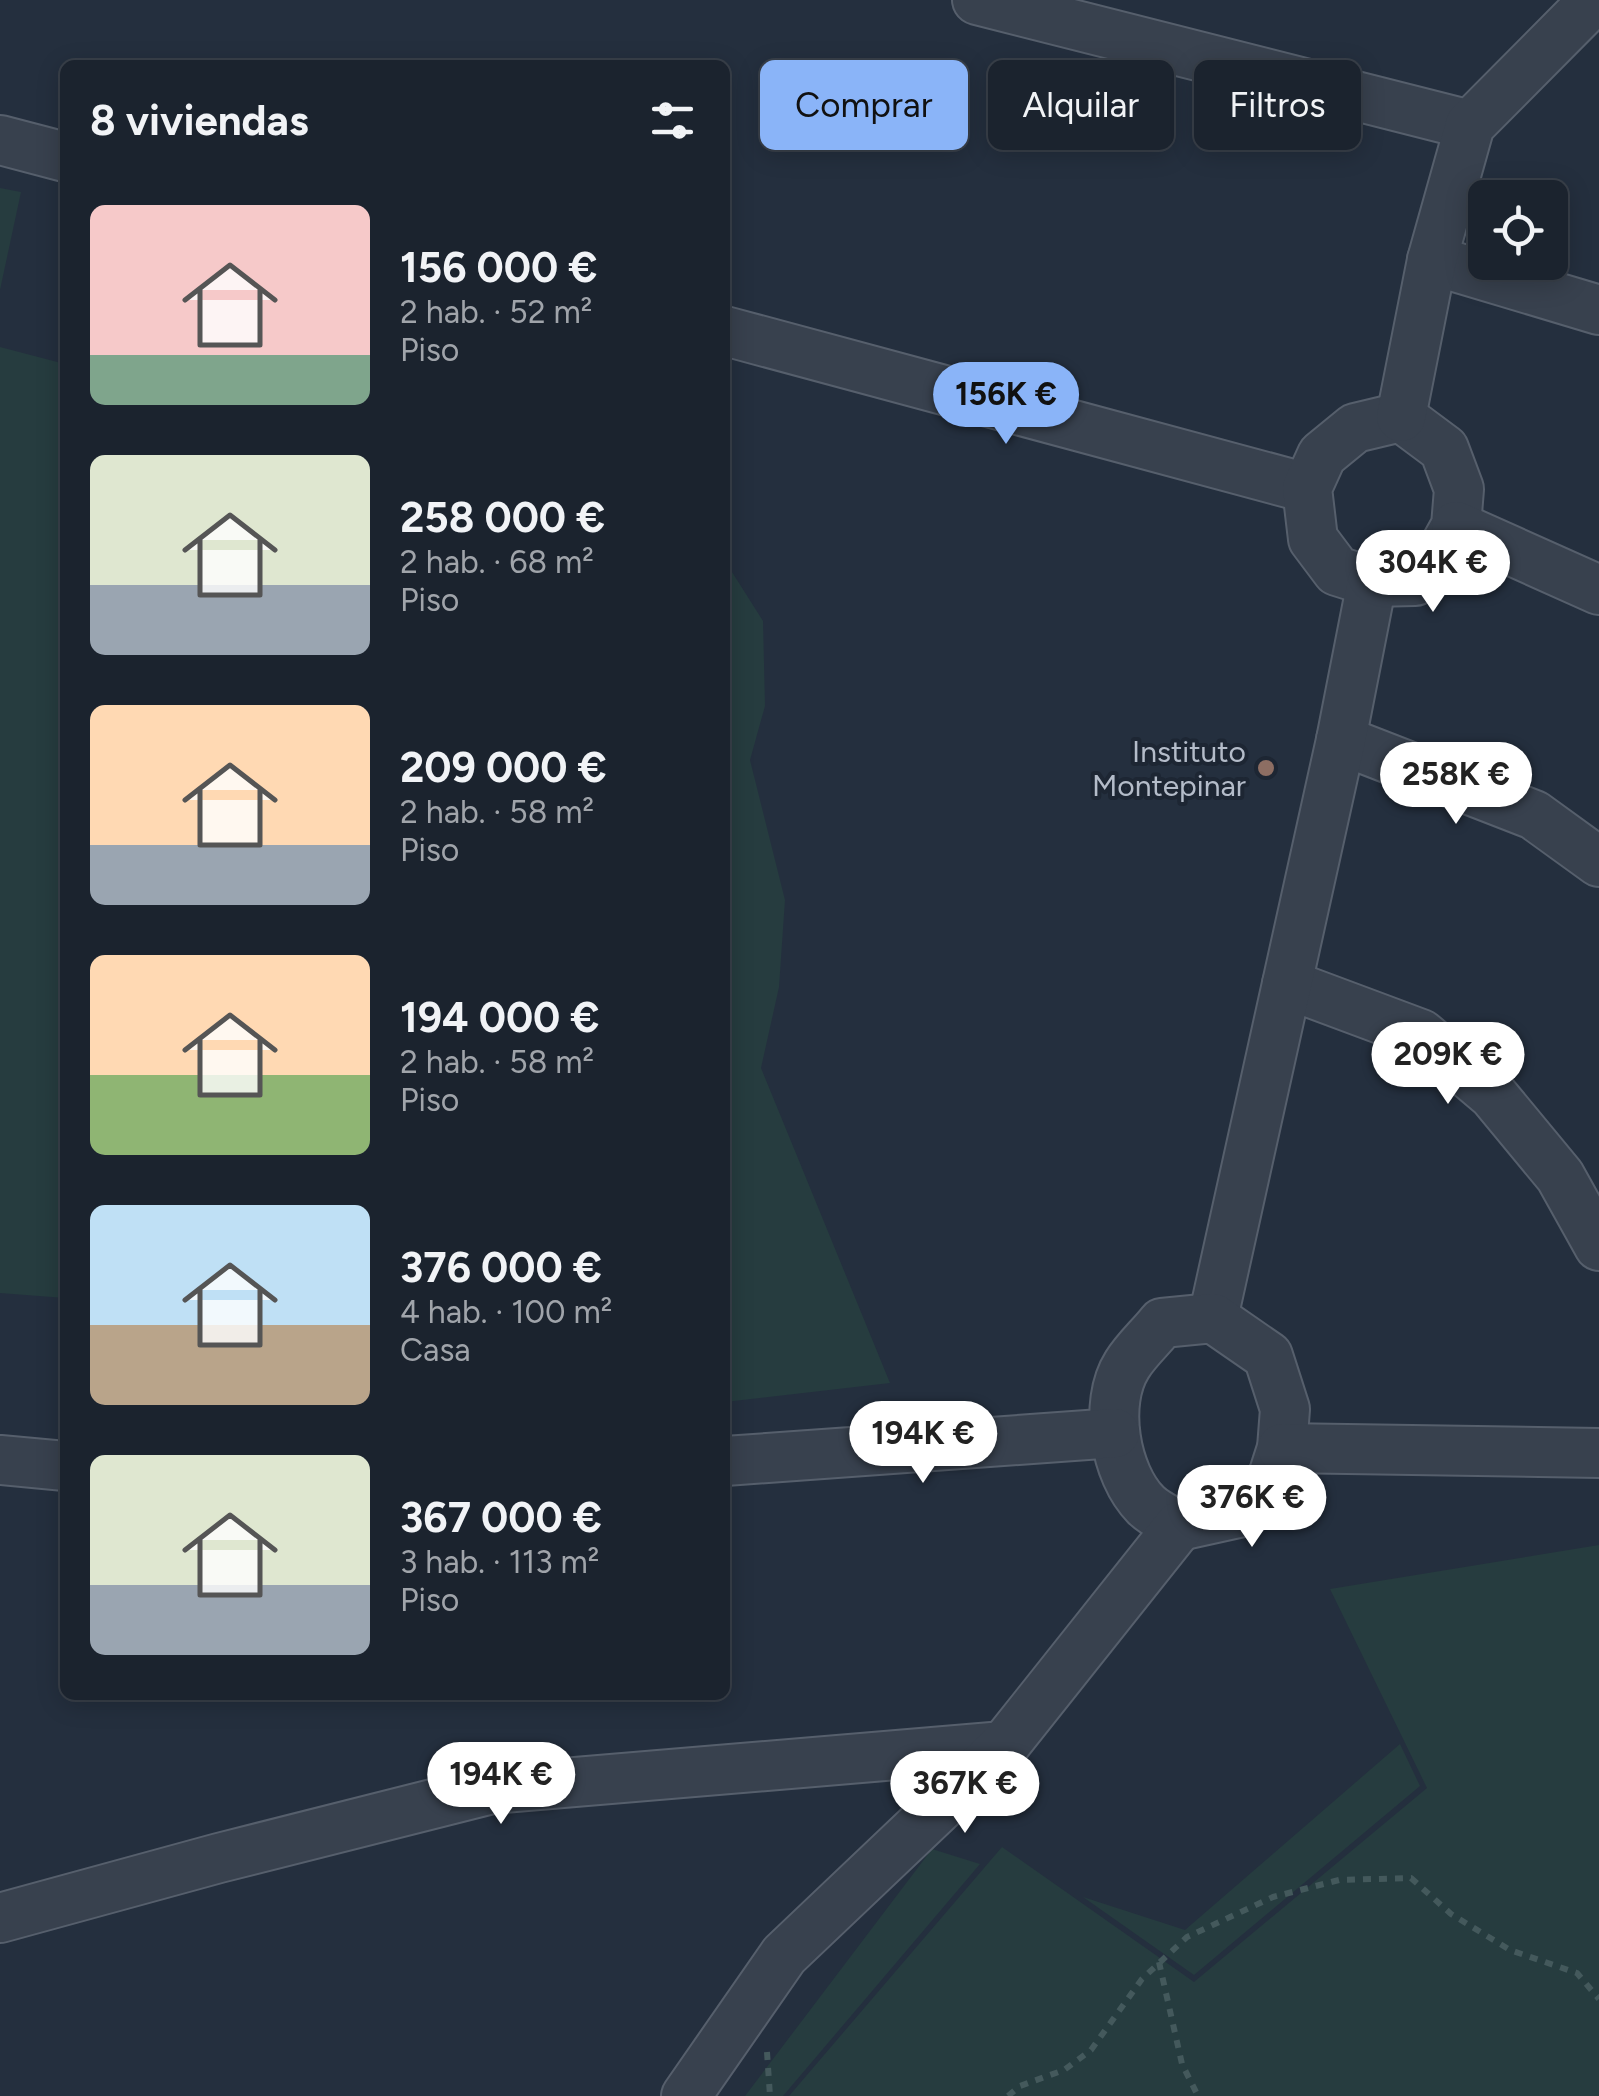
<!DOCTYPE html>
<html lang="es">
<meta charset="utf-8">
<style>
body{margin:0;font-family:Figtree,sans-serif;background:#282f3a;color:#f1f3f6;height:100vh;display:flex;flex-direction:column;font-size:38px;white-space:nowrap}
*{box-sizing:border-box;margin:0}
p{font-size:32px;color:#a0a4aa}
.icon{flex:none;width:55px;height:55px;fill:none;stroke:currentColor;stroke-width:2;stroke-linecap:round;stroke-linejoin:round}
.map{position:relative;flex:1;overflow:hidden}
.side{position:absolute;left:60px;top:60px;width:670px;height:1640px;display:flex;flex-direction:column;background:#1b232e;border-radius:15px;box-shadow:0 5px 25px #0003,0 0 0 2px #39404a}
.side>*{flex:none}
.banner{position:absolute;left:760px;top:60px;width:688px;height:90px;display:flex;gap:20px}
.controls{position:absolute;left:1468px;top:180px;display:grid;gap:20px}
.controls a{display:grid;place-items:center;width:100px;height:100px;border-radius:15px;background:#1b232e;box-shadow:0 5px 25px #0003,0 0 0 2px #39404a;font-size:50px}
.price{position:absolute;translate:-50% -85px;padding:0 22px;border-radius:35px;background:#fff;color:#222;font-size:32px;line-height:65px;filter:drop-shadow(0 2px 5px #0008)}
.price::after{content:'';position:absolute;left:50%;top:60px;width:30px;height:22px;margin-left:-15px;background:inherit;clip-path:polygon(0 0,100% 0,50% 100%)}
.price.on{background:#8ab4f8;color:#111}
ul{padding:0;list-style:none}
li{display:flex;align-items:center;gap:30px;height:250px;padding:0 30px}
li span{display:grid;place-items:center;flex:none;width:280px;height:200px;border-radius:15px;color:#555}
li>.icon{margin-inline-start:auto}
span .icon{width:120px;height:120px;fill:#fffc;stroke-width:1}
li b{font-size:42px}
h2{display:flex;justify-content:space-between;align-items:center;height:120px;padding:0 30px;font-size:42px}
.pill{padding:0 35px;border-radius:15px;background:#1b232e;box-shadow:0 5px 25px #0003,0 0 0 2px #39404a;font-size:35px;line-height:90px}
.pill.on{background:#8ab4f8;color:#111}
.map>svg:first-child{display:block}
.green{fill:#263c3f}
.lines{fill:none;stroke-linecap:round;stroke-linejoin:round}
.minor-casing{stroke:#565f6c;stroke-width:52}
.path{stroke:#44595c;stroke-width:6;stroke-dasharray:8 8;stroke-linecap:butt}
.minor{stroke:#38414e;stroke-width:48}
.education-dot{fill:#8d6e63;stroke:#1d2633;stroke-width:4}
.labels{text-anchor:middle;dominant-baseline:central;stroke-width:8;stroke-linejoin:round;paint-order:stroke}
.poi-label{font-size:30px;fill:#b4bcc9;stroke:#1d2633;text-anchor:end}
</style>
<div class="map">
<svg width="1599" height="2096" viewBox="0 0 1599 2096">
<rect width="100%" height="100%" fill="#242f3e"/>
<!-- green -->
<g class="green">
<path d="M0,188L21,192L0,290Z"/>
<path d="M0,347L65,364V1298L0,1293Z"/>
<path d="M725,561L763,621L765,706L750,760L785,900L779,987L761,1068L890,1383L725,1402Z"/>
<path d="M1599,1545V2096H789L1002,1847L1194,1982L1427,1788L1330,1589Z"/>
<path d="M1400,1744L1420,1786L1194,1975L1083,1897L1185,1930Z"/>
<path d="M932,1849L980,1864L783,2096H745Z"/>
</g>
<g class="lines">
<!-- minor casing -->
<g class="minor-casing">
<g id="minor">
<path d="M977,0L1470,125"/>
<path d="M0,140L65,157"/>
<path d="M1432,260L1599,310"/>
<path d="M725,331L1307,488"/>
<path d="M1401,417L1444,449L1459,489L1456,526L1441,553L1415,581L1372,582L1337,571L1313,539L1307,488L1322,455L1355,428Z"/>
<path d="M1401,417L1432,260L1470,125L1594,0"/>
<path d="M1456,526L1599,590"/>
<path d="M1341,740L1534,815L1599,862"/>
<path d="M1287,984L1421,1034L1493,1095L1560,1176L1599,1246"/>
<path d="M1213,1318L1341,740L1372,582"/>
<path d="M1213,1318L1268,1356L1285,1409L1282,1448L1273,1476L1247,1511L1179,1526C1169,1520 1155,1514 1146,1505C1115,1474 1103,1403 1127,1365C1136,1350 1151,1337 1162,1323Z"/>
<path d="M1282,1448L1599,1453"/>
<path d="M0,1460L65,1466"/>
<path d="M725,1461L1115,1433"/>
<path d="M0,1918L219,1858L492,1789L1004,1746"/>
<path d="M686,2096L784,1955L1004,1746L1179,1526"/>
</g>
</g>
<!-- path -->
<g class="path">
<path d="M1159,1962L1182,2064L1198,2096"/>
<path d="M767,2052L770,2096"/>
<path d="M1008,2096L1020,2086L1064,2070L1091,2050L1142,1979L1187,1937L1273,1897L1339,1880L1411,1878L1451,1914L1510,1950L1577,1973L1599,1999"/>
</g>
<!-- minor -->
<use href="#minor" class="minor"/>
</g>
<!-- markers -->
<circle class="education-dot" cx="1266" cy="768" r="10"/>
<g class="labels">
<!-- poi labels -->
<g class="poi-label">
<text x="1246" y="751">Instituto<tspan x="1246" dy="34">Montepinar</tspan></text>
</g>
</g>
</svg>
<div class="controls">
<a><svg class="icon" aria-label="locate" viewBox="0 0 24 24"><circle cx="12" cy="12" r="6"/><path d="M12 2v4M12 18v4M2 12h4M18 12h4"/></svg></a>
</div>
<b class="price on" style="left:1006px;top:447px">156K €</b>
<b class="price" style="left:1433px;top:615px">304K €</b>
<b class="price" style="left:1456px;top:827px">258K €</b>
<b class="price" style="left:1448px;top:1107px">209K €</b>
<b class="price" style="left:923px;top:1486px">194K €</b>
<b class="price" style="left:1252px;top:1550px">376K €</b>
<b class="price" style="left:501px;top:1827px">194K €</b>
<b class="price" style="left:965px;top:1836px">367K €</b>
<div class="banner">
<a class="pill on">Comprar</a>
<a class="pill">Alquilar</a>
<a class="pill">Filtros</a>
</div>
<section class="side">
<h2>8 viviendas<svg class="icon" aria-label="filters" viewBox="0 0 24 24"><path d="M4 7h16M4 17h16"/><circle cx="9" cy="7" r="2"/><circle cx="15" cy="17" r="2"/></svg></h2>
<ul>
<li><span style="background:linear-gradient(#f6c9c9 75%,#7fa58c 0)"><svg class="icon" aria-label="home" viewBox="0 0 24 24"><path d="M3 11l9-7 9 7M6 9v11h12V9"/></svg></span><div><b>156 000 €</b><p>2 hab. · 52 m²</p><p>Piso</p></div></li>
<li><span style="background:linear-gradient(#dfe7d0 65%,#9aa5b1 0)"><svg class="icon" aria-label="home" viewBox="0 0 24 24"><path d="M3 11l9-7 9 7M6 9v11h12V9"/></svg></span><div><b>258 000 €</b><p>2 hab. · 68 m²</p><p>Piso</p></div></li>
<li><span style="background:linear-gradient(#ffd9b3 70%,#9aa5b1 0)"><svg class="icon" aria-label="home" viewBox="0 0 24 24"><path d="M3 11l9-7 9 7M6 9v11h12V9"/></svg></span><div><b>209 000 €</b><p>2 hab. · 58 m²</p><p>Piso</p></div></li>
<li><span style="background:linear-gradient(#ffd9b3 60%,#8fb573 0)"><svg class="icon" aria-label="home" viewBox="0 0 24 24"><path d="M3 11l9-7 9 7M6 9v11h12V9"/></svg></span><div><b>194 000 €</b><p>2 hab. · 58 m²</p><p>Piso</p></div></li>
<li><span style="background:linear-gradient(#bfe0f5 60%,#b9a48a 0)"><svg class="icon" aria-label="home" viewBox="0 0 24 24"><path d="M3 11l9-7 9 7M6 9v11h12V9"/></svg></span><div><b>376 000 €</b><p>4 hab. · 100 m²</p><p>Casa</p></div></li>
<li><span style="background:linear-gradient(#dfe7d0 65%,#9aa5b1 0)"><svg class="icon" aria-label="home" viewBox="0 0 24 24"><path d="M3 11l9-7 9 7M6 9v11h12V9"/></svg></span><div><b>367 000 €</b><p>3 hab. · 113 m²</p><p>Piso</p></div></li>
</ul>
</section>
</div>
